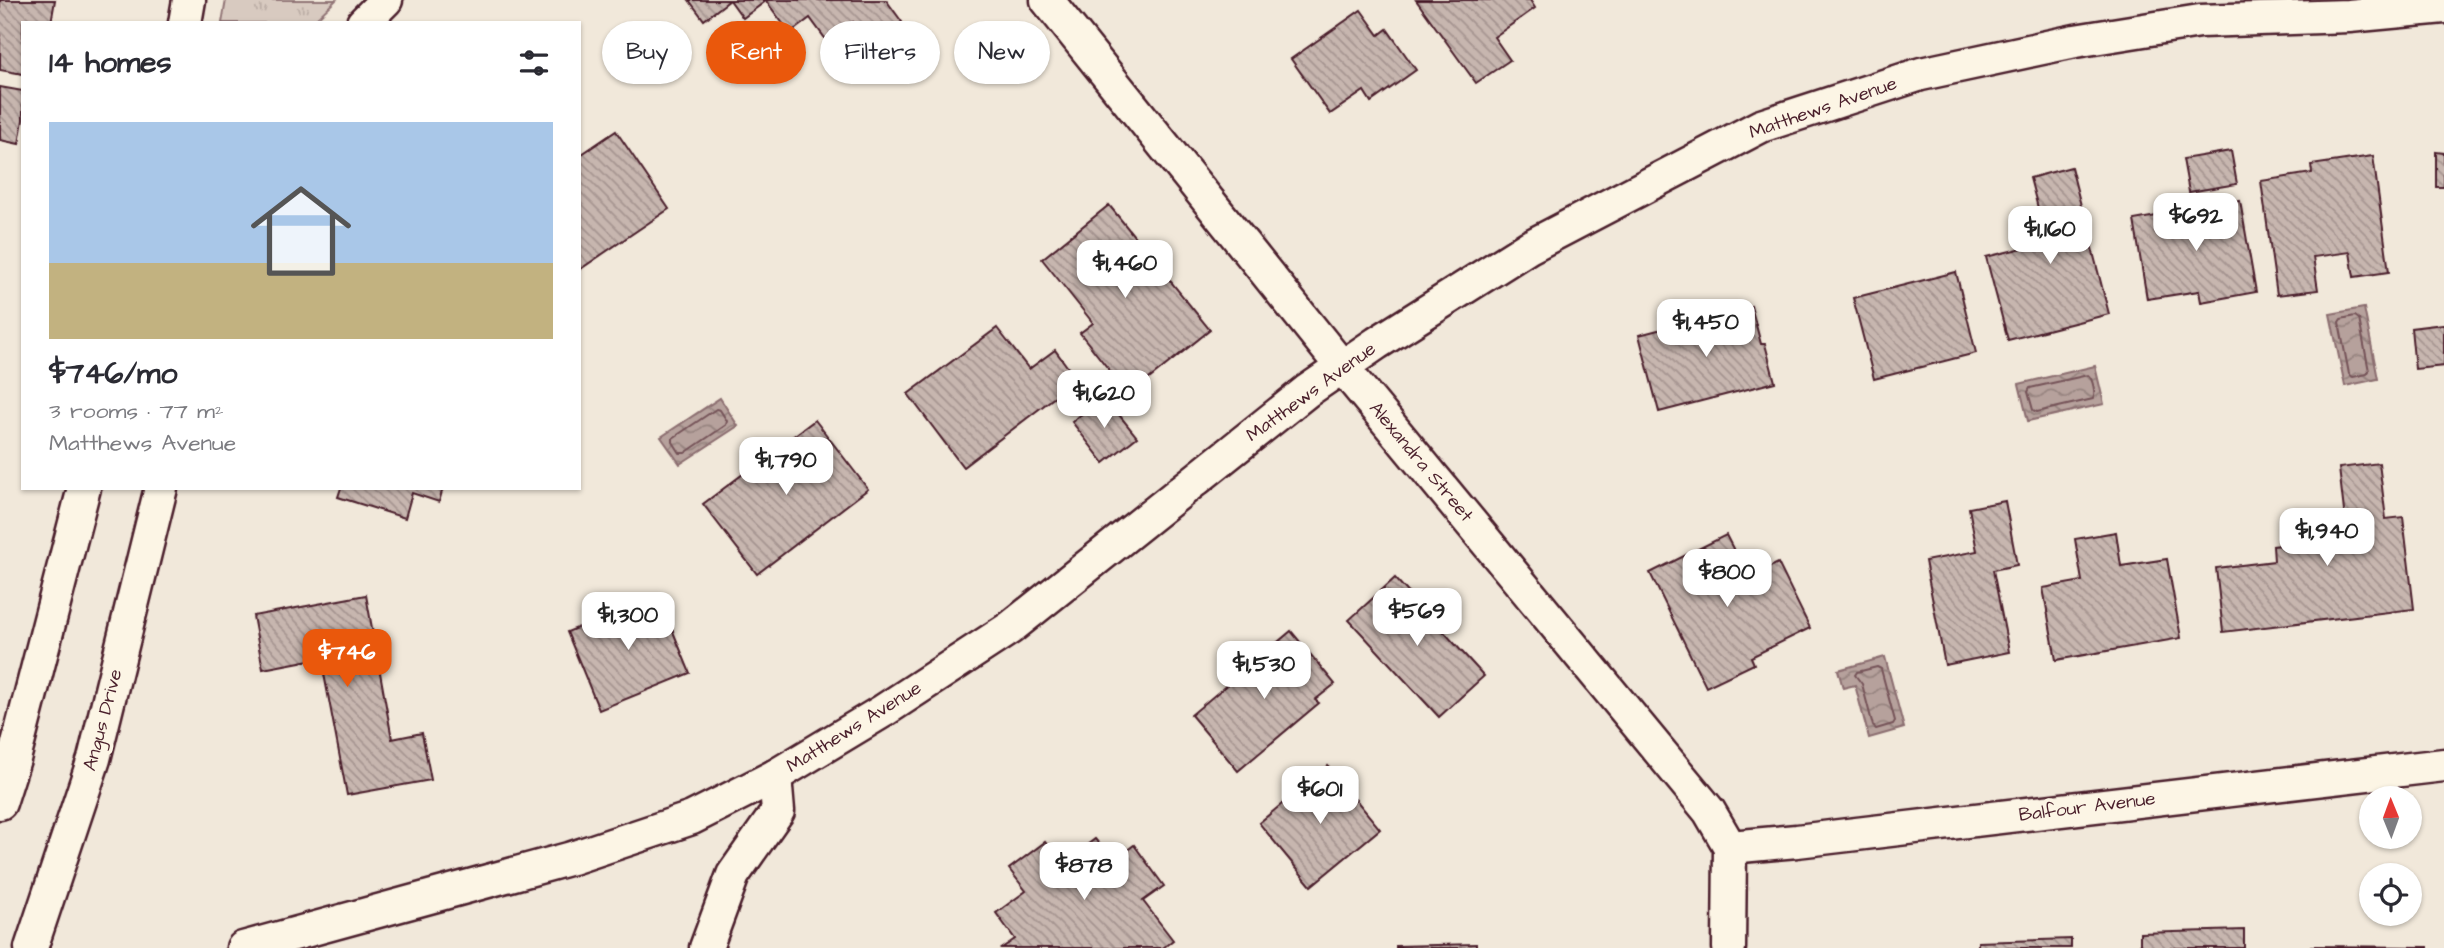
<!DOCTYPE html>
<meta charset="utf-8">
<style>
body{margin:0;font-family:"Architects Daughter",sans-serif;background:#f2f2f3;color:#2b2b33;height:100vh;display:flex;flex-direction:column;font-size:26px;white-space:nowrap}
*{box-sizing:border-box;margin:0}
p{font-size:23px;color:#7c7c81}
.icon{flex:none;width:38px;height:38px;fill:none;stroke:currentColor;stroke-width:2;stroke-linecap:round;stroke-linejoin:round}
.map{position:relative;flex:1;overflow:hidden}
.side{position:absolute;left:21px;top:21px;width:560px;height:469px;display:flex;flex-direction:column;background:#fff;border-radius:0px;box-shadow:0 2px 5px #0004}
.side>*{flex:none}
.guide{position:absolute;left:602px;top:21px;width:665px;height:63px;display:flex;gap:14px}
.needle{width:46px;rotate:359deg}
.buttons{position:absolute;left:2359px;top:786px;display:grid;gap:14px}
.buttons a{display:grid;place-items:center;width:63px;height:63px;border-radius:50%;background:#fff;box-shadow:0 2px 5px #0004;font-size:35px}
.price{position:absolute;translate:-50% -60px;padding:0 16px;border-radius:14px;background:#fff;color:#222;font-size:23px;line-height:46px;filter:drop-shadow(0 2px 4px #0008)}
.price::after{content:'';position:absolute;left:50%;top:42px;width:21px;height:16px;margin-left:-10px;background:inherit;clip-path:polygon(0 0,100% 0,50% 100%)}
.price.on{background:#ea580c;color:#fff}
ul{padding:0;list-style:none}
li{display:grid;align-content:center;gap:14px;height:371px;padding:0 28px}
li span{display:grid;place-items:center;height:217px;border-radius:0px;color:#555}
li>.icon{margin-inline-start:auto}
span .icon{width:126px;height:126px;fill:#fffc;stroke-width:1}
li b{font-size:30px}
h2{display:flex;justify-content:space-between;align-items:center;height:84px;padding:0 28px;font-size:30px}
.chip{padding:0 24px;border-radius:32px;background:#fff;box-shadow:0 2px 5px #0004;font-size:24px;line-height:63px}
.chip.on{background:#ea580c;color:#fff}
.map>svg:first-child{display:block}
.park{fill:url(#park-tufts);stroke:#917476;stroke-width:2}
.water{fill:url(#water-waves);stroke:#8b6d6f;stroke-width:2}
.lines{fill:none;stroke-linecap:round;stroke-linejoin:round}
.shore{stroke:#755358;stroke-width:2}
.building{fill:url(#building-back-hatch);stroke:#4a1f2b;stroke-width:2}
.minor-casing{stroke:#4a1f2b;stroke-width:37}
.minor{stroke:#fcf5e5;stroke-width:32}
.labels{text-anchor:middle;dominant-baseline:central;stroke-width:7;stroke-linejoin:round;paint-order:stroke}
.street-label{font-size:19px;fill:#4a1f2b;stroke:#fcf5e5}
</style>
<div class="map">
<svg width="2444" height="948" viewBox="0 0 2444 948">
<defs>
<pattern id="park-tufts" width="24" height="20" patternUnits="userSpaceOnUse" patternTransform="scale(1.75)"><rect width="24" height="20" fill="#d8cac0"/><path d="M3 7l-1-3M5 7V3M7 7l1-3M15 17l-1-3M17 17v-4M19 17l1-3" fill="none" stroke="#bbada5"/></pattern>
<pattern id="water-waves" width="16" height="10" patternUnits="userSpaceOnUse" patternTransform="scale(1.75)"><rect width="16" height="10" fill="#b6a19c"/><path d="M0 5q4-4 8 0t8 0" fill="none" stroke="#96837f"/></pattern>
<pattern id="building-back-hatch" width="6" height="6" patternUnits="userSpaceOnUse" patternTransform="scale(1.75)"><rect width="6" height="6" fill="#c7b6af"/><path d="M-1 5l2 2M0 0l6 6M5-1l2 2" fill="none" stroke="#a4938f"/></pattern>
</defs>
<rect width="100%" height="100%" fill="#f1e8da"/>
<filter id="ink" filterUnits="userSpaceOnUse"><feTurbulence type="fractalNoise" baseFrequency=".0143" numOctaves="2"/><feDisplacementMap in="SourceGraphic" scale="14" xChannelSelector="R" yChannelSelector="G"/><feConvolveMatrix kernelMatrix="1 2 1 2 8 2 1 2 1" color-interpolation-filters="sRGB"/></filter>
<g filter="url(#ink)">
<!-- park -->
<path class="park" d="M226,0H336L312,23H222Z"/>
<!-- water -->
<g class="water">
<path d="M2364,308L2378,379L2345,386L2330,314Z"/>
<path d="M2095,366L2104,404L2028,421L2019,384Z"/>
<path d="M720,398L738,426L680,464L661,437Z"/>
<path d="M1885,657L1904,728L1869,738L1855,685L1843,688L1838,670Z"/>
</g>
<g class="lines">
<!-- shore -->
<g class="shore">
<path d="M2355,316L2359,319L2369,371L2367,374L2353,377L2349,374L2339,322L2341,319Z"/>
<path d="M2088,375C2093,379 2096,394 2093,399L2037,412L2033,410L2028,392L2030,388Z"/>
<path d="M716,409L720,410L727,421L726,425L685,453H680L673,442V438Z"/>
<path d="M1877,667L1881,669L1895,721L1893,724L1876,729L1873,726L1862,684L1855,675L1857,672Z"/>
</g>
</g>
<!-- building -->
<g class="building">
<path d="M0,0H55L51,23H23V74L0,70Z"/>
<path d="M689,0H730L704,20Z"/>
<path d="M730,0H886L902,22L870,46L853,22L827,41L810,18L790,33L766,1L743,18Z"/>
<path d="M1416,0H1530L1535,8L1494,37L1510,60L1476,83Z"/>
<path d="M1361,10L1379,35L1387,29L1416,70L1371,102L1364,91L1330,114L1291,59Z"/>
<path d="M0,87L23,91V120L19,144L0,140Z"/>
<path d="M616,131L669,209L579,270V156Z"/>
<path d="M2231,151L2237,184L2189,192L2183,159Z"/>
<path d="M2436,152L2444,153V187H2436Z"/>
<path d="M2373,156L2389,272L2354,277L2350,252L2313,257L2318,290L2277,295L2261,181L2312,173L2311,165Z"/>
<path d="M2071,167L2109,314L2008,340L1986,257L2047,242L2030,178Z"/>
<path d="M2240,201L2256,292L2201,302L2199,291L2147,299L2134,220Z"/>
<path d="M1109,205L1210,330L1129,395L1080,333L1093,323L1042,259Z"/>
<path d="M1956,272L1976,353L1874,379L1853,298Z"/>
<path d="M1751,306L1761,344H1765L1775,382L1659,412L1639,335Z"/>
<path d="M2444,324V366L2415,369L2411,328Z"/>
<path d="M997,328L1029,369L1055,350L1077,380L963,467L908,394Z"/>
<path d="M1104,396L1137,437L1104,463L1072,422Z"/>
<path d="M815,420L868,489L757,574L703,504Z"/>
<path d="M2379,463L2386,519L2403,517L2414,609L2223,632L2216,568L2274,561L2273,546L2347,537L2339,468Z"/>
<path d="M341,488H443L439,502L412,493L405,518L338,497Z"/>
<path d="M2005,501L2017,565L1993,570L2009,652L1945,665L1925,561L1977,551L1969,508Z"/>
<path d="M2116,532L2121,566L2167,559L2181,638L2056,660L2043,588L2082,581L2075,539Z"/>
<path d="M1726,535L1748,578L1778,563L1810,628L1751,657L1754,664L1706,687L1650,573Z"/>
<path d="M1395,578L1484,676L1439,717L1349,620Z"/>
<path d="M366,595L392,739L422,733L431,780L347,795L321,658L263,669L253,616Z"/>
<path d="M658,595L690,673L599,710L567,632Z"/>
<path d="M1291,631L1335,684L1315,700L1319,703L1238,771L1191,715Z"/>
<path d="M1328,766L1380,829L1311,886L1259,823Z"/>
<path d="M1095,839L1113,861L1134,845L1164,886L1143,901L1173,940L1163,948H1002L1015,939L996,913L1026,891L1009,869L1045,842L1062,864Z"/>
<path d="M2244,930V948H2140V933Z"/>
<path d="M2071,939V948H1978V942Z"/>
<path d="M1476,944V948H1396V946Z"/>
<path d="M2311,946L2428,947V948H2311Z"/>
</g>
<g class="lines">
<!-- minor casing -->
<g class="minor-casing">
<g id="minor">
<path d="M1047,0L1342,367L1709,811L1730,847L1729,948"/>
<path d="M185,23L189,0"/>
<path d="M363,23L386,0"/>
<path d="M0,803L14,759L84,488"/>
<path d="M1730,847L1797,841L2444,765"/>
<path d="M31,948L94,759L161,488"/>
<path d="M243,948L572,858L692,818L775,776L883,711L1010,628L1307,391L1377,343L1529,247L1761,126L1921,74L2075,41L2200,21L2349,16L2444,7"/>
<path d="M706,948L733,875L778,811L775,776"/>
</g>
</g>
<!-- minor -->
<use href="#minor" class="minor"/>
</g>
</g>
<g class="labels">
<!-- street labels -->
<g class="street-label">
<text transform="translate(1823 108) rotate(-19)">Matthews Avenue</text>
<text transform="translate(1311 392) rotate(-36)">Matthews Avenue</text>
<text transform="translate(1421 462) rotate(50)">Alexandra Street</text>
<text transform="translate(103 720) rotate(-75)">Angus Drive</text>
<text transform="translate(854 727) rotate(-32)">Matthews Avenue</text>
<text transform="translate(2087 807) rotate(-7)">Balfour Avenue</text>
</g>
</g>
</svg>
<div class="buttons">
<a><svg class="needle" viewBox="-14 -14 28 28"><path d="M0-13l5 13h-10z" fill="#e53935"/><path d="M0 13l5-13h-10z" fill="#7c7c81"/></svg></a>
<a><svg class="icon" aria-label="locate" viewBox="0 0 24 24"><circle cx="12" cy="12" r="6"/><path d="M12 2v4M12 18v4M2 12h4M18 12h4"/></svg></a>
</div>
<b class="price" style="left:2196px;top:253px">$692</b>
<b class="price" style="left:2050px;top:266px">$1,160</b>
<b class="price" style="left:1125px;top:300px">$1,460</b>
<b class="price" style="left:1706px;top:359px">$1,450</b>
<b class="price" style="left:1104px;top:430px">$1,620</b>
<b class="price" style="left:786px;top:497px">$1,790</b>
<b class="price" style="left:2327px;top:568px">$1,940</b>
<b class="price" style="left:1727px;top:609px">$800</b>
<b class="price" style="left:1417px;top:648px">$569</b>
<b class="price" style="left:628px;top:652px">$1,300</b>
<b class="price on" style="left:347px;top:689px">$746</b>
<b class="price" style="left:1264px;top:701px">$1,530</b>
<b class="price" style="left:1320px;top:826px">$601</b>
<b class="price" style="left:1084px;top:902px">$878</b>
<div class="guide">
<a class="chip">Buy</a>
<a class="chip on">Rent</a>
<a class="chip">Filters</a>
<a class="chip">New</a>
</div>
<section class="side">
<h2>14 homes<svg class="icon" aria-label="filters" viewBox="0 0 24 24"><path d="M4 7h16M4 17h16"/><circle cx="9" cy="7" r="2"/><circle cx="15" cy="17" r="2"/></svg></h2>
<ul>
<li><span style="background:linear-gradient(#a9c7e8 65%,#c2b280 0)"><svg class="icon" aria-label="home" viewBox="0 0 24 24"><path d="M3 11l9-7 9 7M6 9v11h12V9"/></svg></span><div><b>$746/mo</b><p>3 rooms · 77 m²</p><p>Matthews Avenue</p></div></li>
</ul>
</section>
</div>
